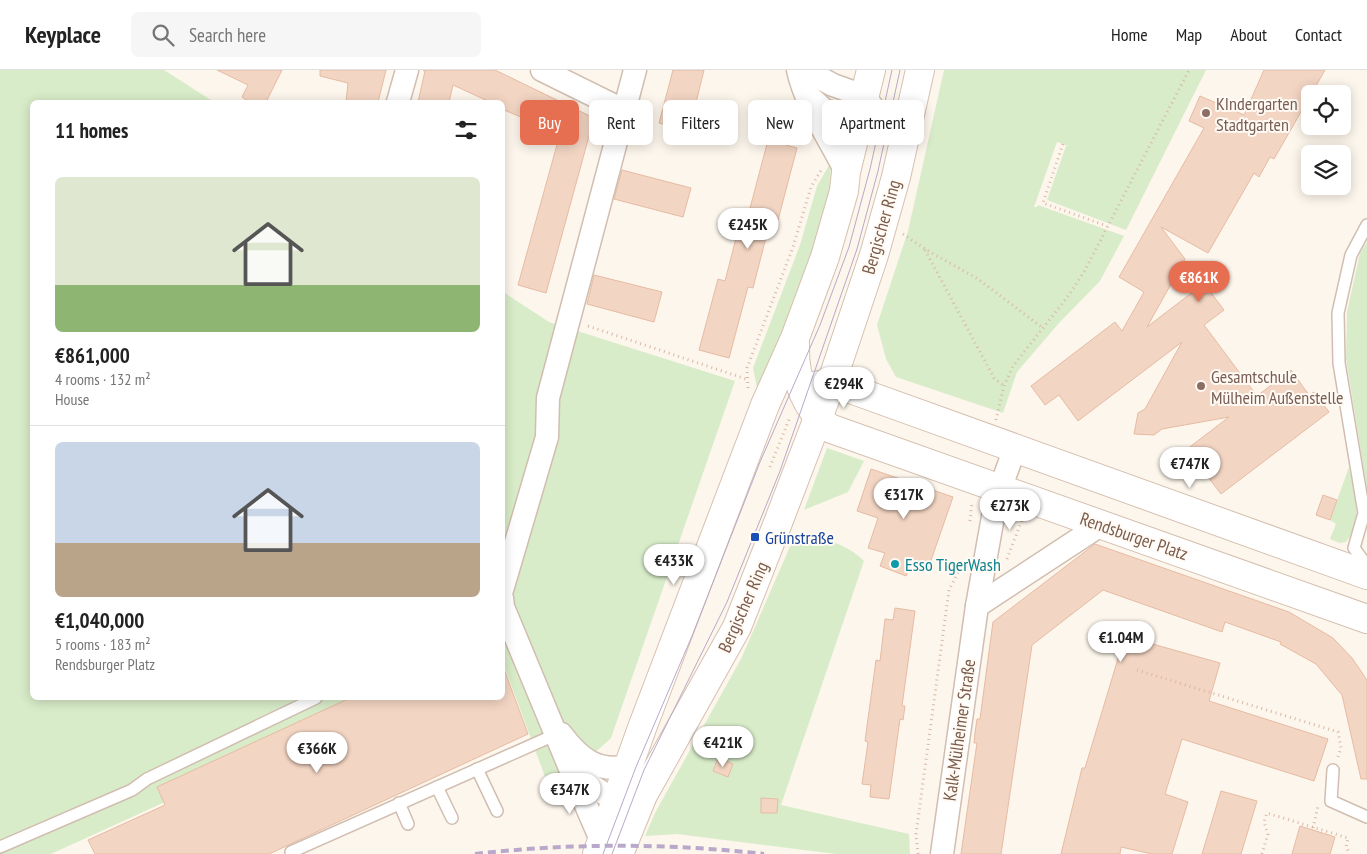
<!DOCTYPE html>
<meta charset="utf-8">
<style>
body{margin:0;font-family:"PT Sans Narrow",sans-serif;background:#f6f6f6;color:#222;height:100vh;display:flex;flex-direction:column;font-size:19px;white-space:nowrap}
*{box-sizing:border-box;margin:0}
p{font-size:16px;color:#767676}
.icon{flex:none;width:28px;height:28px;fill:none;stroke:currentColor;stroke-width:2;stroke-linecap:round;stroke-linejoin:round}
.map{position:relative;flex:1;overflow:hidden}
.drawer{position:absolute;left:30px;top:30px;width:475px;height:600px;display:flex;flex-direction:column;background:#fff;border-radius:8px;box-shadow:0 2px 12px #0003}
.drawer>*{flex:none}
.top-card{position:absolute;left:520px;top:30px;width:475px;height:45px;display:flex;gap:10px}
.controls{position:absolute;left:1301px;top:15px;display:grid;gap:10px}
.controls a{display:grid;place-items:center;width:50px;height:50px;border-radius:8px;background:#fff;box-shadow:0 2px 12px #0003;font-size:25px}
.price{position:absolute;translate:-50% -42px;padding:0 11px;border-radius:18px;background:#fff;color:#222;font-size:16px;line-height:32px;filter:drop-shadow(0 1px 2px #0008)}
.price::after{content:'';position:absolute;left:50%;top:30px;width:15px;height:11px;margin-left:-8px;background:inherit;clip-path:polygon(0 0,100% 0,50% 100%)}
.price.active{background:#e76f51;color:#fff}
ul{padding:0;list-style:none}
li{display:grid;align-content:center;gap:10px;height:265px;padding:0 25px}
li+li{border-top:1px solid #e0e0e0}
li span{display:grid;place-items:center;height:155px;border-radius:8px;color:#555}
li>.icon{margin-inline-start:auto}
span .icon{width:90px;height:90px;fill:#fffc;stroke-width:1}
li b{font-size:21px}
h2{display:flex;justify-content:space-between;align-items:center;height:60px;padding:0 25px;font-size:21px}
.pill{padding:0 18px;border-radius:8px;background:#fff;box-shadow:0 2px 12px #0003;font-size:18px;line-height:45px}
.pill.active{background:#e76f51;color:#fff}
header{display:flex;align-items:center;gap:30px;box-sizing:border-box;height:70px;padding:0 25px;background:#fff;border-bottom:1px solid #e0e0e0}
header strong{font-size:24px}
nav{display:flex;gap:28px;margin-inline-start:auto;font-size:18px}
.search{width:350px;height:45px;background:#f6f6f6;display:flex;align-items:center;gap:12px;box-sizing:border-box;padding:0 18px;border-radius:8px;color:#767676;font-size:19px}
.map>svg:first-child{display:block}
.green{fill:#d8ecc9}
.building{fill:#f3d5c3;stroke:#e6bba3}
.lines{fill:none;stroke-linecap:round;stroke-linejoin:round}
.lane-casing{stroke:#d1beb0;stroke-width:14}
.street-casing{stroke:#d1beb0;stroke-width:25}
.secondary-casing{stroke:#d6c0b0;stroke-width:30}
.path{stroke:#d9b8a5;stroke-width:3;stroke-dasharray:1 4;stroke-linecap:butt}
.lane{stroke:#fff;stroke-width:11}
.street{stroke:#fff;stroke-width:22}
.secondary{stroke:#fff;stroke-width:28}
.tram{stroke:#b9a8c9;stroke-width:1}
.rail{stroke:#b9a8c9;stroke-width:4;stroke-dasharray:8 5;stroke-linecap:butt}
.education-dot{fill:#8d6e63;stroke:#fffaf3;stroke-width:2}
.transit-dot{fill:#1a4fb4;stroke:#fffaf3;stroke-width:2}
.culture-dot{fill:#0f9aa8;stroke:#fffaf3;stroke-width:2}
.labels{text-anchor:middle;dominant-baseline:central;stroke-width:4;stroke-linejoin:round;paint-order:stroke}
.education-label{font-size:18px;fill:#785e54;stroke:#fffaf3;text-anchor:start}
.street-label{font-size:18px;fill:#7a5c4d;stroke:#fffaf3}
.transit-label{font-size:18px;fill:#164399;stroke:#fffaf3;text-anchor:start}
.culture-label{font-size:18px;fill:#0d838f;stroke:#fffaf3;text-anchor:start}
</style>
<header>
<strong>Keyplace</strong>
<div class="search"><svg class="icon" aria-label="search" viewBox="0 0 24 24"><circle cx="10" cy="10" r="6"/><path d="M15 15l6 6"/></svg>Search here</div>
<nav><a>Home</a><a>Map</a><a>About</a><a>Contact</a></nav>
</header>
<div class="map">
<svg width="1367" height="784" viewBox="0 0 1367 784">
<rect width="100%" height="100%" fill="#fdf6ec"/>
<!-- green -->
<g class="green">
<path d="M0,0H164L214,32H32V628H393L51,784H0Z"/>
<path d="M944,0H1206L1126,160L1047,130L1066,76H1068L1057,72L1034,137H1037L1038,135L1124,166L1100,211L1059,253L1017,302L1003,343L896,307L886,289L877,255L908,161Z"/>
<path d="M831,92L830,120L809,193L759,327L753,298L800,175L817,116Z"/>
<path d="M1367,172V419L1346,289L1347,242L1360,183Z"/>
<path d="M503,222L549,252L735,311L611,668L551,723L503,593Z"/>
<path d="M827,378L864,391L848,422L804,440Z"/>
<path d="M1349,397C1354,423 1364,449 1346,472L1340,473L1330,469L1336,454L1330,450Z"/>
<path d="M795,465C817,465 848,474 864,491L781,735L909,764L910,784H836L677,764L645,766L656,741L741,589Z"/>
</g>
<!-- building -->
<g class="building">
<path d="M217,0H282L266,32H249L242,27L248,15Z"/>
<path d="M320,0H386L378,32H346L348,13L320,6Z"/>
<path d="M423,0H495L594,48L546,223L518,215L560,64L502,39V32H490L453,15L449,32H418L425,1Z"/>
<path d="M673,0H704L689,61L659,53Z"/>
<path d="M1264,0H1325L1274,89L1270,87L1259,107L1254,103L1208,183L1161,157L1185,189L1147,257L1194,221L1199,227L1209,220L1224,240L1204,255L1257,326L1291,300L1309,325L1314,322L1329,342L1221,424L1201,398L1192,405L1178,386L1229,347L1162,359L1154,365L1134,364L1138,343L1145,339L1182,272L1078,351L1059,325L1045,335L1031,316L1115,252L1122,261L1144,222L1119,207L1204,58L1189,51L1200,26L1244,45Z"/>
<path d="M768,70L797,78L778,150L771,148L753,218L748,217L729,288L699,280L718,209L725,211L743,141L749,142Z"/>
<path d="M622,100L691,118L683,147L614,129Z"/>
<path d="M594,205L662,222L654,252L587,234Z"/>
<path d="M871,399L953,427L928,499L911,494L906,506L880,496L885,483L868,478L878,448L857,441Z"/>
<path d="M1323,425L1337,430L1330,450L1316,445Z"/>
<path d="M1095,474L1289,542L1333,568L1352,588L1367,610V709H1361L1342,625L1316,594L1280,574L1281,572L1225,552L1222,562L1103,520L1032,575L1001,784H961L977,673H974L975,663L977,649H980L993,552Z"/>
<path d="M895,538L915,541L902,636H905L903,650L900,649L889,729L870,727L871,715L862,714L868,672L865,671L876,590L880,591L885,549L893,550Z"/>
<path d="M1110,562L1220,593L1209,631L1328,669L1314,711L1182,669L1165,724L1188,732L1172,784H1152L1121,777L1120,784H1061L1082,698H1085L1120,582L1106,578Z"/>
<path d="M504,599L528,664L269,784H95L88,770L165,735L157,717L350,628H502Z"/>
<path d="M718,688L733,694L728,707L713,701Z"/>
<path d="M1221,721L1257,731L1241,784H1202Z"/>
<path d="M761,728L778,729L777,743H761Z"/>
<path d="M1300,756L1335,767L1330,784H1292Z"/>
</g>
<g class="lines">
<!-- lane casing -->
<g class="lane-casing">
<g id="lane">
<path d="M1358,502L1362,489L1354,478L1364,443L1339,293L1338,243L1351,185L1367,155"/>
<path d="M477,699L497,741"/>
<path d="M1333,700L1331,731L1367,747"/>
<path d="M437,717L452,748"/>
<path d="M399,733L408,754"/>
<path d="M0,777L132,720L147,709L316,628"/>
<path d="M291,782L559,663"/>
</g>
</g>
<!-- street casing -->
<g class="street-casing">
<g id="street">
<path d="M542,0L625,41"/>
<path d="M798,0C806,36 830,69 846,102"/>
<path d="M805,0L833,15L864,26L874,39"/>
<path d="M809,26L824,40L858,51"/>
<path d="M398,32L407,0"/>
<path d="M502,520L547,367L548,328L635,0"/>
<path d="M502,528L503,537L572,703L603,723L618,728H633"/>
<path d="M977,536L1102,454"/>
<path d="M561,664C580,689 597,703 629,696"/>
<path d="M572,703L602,772"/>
<path d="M942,784L977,536L996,430L1015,378"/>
</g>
</g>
<!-- secondary casing -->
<g class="secondary-casing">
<g id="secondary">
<path d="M858,51L881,49L907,56"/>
<path d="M795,274C794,307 804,336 829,358L1367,549"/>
<path d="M814,316L831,314L845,317L1367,505"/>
<path d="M597,784L642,658L765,335L795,268L825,187L844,121L846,102L871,0"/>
<path d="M619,784L643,725L737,557L779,450L831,314L874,185L896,107L920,0"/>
</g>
</g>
<!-- path -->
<g class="path">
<path d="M1063,74L1043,133L1107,156"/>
<path d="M903,164L925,179L978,209L1043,258"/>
<path d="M925,180L994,308L1004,316"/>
<path d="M588,256L746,309"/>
<path d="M748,318L747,298L793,177L811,117L822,99"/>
<path d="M996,350L1004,316L1013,296L1069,225L1084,202L1189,0"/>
<path d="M770,397L790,347"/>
<path d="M970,451L972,432"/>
<path d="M1007,489L1022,450"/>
<path d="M1137,600L1338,662L1341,678L1338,687"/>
<path d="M1313,758L1318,736"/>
<path d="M918,784L916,764L949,520L963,493"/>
<path d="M1262,784L1268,764L1264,752L1267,743L1348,768L1346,777L1350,784"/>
</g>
<!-- lane -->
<use href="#lane" class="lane"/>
<!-- street -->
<use href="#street" class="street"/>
<!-- secondary -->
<use href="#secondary" class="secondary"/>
<!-- tram -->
<g class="tram">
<path d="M603,784L636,697L692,566L760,392L820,255L849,177L870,99L892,0"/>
<path d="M612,784L644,700L727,532L780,401L857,179L878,101L900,0"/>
</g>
<!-- rail -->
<path class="rail" d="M475,784C570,773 668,773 764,784"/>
</g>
<!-- markers -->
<g class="education-dot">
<circle cx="1206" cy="43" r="5"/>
<circle cx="1201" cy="316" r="5"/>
</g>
<rect class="transit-dot" x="750" y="462" width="10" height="10" rx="2.5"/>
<circle class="culture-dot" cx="895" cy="494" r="5"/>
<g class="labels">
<!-- education labels -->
<g class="education-label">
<text x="1216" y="33">KIndergarten<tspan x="1216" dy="21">Stadtgarten</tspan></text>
<text x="1211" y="306">Gesamtschule<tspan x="1211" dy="21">Mülheim Außenstelle</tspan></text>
</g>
<!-- street labels -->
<g class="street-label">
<text transform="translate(881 157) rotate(-74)">Bergischer Ring</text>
<text transform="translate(1134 466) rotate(19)">Rendsburger Platz</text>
<text transform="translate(743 537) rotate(-66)">Bergischer Ring</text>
<text transform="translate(959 660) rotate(-82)">Kalk-Mülheimer Straße</text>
</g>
<!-- transit labels -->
<g class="transit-label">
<text x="765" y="467">Grünstraße</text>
</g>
<!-- culture labels -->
<g class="culture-label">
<text x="905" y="494">Esso TigerWash</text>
</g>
</g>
</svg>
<div class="controls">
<a><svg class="icon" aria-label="locate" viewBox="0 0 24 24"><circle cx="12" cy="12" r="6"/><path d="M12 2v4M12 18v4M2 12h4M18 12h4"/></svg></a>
<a><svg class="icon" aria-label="layers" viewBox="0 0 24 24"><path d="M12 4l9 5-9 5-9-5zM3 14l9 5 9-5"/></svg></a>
</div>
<b class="price" style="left:748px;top:180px">€245K</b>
<b class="price active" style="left:1199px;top:233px">€861K</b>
<b class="price" style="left:844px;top:339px">€294K</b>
<b class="price" style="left:1190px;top:419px">€747K</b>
<b class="price" style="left:904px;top:450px">€317K</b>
<b class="price" style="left:1010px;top:461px">€273K</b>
<b class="price" style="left:674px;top:516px">€433K</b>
<b class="price" style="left:1121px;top:593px">€1.04M</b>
<b class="price" style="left:723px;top:698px">€421K</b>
<b class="price" style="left:317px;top:704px">€366K</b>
<b class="price" style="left:570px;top:745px">€347K</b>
<div class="top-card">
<a class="pill active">Buy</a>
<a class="pill">Rent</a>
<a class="pill">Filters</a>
<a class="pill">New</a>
<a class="pill">Apartment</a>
</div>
<section class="drawer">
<h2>11 homes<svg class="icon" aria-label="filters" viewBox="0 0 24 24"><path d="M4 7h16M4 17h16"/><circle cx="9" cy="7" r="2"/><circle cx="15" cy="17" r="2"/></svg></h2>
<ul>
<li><span style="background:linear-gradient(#dfe7d0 70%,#8fb573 0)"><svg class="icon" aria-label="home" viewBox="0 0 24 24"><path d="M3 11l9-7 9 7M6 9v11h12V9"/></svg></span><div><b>€861,000</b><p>4 rooms · 132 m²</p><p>House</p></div></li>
<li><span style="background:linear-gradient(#c9d6e8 65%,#b9a48a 0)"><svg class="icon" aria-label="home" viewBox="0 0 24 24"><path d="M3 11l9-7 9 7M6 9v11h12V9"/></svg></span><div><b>€1,040,000</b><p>5 rooms · 183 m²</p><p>Rendsburger Platz</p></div></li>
</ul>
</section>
</div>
